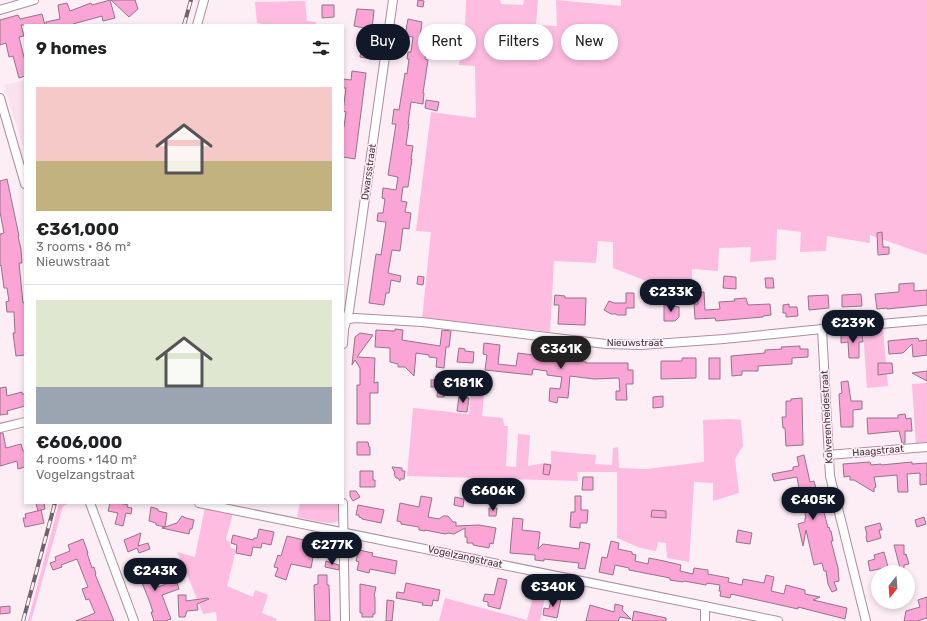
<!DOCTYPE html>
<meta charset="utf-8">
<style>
body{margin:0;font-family:Rubik,sans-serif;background:#f6f6f6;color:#202124;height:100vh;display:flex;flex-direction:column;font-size:15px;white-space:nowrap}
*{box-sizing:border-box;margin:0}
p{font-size:13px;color:#757577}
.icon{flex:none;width:22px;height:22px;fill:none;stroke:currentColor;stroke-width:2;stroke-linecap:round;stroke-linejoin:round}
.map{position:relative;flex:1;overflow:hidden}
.sheet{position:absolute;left:24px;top:24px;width:320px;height:480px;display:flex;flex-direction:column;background:#fff;border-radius:0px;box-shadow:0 2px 6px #0003}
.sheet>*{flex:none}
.guide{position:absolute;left:356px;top:24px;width:380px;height:36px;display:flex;gap:8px}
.needle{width:26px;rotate:197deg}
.buttons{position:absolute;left:871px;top:565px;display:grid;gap:8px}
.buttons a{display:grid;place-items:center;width:44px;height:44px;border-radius:50%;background:#fff;box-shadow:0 2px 6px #0003;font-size:20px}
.price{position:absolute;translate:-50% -34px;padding:0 9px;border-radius:14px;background:#111827;color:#fff;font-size:13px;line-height:26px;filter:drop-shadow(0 1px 2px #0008)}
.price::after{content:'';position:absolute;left:50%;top:24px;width:12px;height:9px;margin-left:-6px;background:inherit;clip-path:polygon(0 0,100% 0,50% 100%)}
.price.on{background:#222;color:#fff}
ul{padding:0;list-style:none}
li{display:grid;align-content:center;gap:8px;height:212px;padding:0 12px}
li+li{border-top:1px solid #e0e0e0}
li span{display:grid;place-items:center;height:124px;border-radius:0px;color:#555}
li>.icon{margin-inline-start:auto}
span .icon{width:72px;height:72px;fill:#fffc;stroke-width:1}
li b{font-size:17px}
h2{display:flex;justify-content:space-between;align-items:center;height:48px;padding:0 12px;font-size:17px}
.tag{padding:0 14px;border-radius:18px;background:#fff;box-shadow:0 2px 6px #0003;font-size:14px;line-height:36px}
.tag.on{background:#111827;color:#fff}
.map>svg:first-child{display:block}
.built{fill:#fbe0ee}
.green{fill:#fdbce0}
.building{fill:#fba5d6;stroke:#957385}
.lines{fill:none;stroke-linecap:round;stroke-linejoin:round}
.minor-casing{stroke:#af8c9f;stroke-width:10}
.minor{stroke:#fff;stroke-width:8}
.rail-casing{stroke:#71626a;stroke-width:4}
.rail{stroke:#fdeef6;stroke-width:2.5;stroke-dasharray:8;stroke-linecap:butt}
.labels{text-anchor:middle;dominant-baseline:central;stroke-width:3;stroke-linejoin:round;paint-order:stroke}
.street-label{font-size:10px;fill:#473840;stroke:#fdeef6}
</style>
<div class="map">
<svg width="927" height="621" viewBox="0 0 927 621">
<rect width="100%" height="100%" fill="#fdeef6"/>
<!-- built -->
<path class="built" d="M25,80V146H23L4,85Z"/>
<!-- green -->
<g class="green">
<path d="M466,0H500L501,4L523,5L524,0H538L536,25L557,26L556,0L621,6V0H927V255L870,235V243L827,236L826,251L800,252L801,232L777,229L776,260L750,262L751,247L719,248L718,271L692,269V287L664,288L613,268V242L598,241L596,263L554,261L550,332L422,319L431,232L416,231L431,112L476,118L475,66L459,65L465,28Z"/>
<path d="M305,1L307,21L316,22V25H270L257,23L255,2Z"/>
<path d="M883,329L888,386L867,388L863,330Z"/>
<path d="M927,383V445L916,446L912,384Z"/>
<path d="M471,392L484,393L482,416L503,418L504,426H508L506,466L516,467L518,434L530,435L528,466L544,463L551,464V451L596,455L595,464L612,465L613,448L618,447L619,468L646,469L704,462L703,420L731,419L741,420L743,446L735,459L739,493L713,501V483L694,482L689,562L667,558L666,543L658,542L656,551L640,548L617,538V472H577L578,481L407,476L413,408L469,414Z"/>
<path d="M59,503H70L63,506L31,621H28Z"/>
<path d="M300,503H341L339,521C330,526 308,519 297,517Z"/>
<path d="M205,507L233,513L226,539L230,543L231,548L236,550L227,586L253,597L255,590L268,595L262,613L277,619L276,621H217L216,612L203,614L187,574L177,552L195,557Z"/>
<path d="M539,575L549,577L540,621H439L445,598L527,620Z"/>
</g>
<!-- building -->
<g class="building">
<path d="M110,0L115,18L103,21L102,16L73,24V25H46V22L60,19L58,5L67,3L70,11L91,3L92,5Z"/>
<path d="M111,0H135L138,9L129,17Z"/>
<path d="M418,0L424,1L423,7L417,6Z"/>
<path d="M322,5H334V17L322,18Z"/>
<path d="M357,9L374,10L371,39L375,40L372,59L360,57L364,28L354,26Z"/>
<path d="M42,14L45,25H21L24,36L19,37L25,61V76L19,78L13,56L9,57L6,43L0,45V20L18,15L20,19Z"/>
<path d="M408,19L422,22L419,45L427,46L425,59L428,60L423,93H424L423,104L411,102L408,124H409L406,145L413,146L411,159H412L408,187H403L401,201L407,202L405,212L411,213L409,229L403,228L400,251L392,250L388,273L401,276L400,282L391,280L389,293H386L384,305L369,303L376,254L381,255L386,222L377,221L378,213H383L385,199L382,198L383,188L396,190L398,177L388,175L396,124H392L394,109L399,110L405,73L407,74L409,59H407L408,52H411L413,37L405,36Z"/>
<path d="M442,46L449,47L447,57L440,56Z"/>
<path d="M352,71L366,73L355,159L343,157V127H344L346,112L343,111L346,88H343V79L351,80Z"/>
<path d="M426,100L439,102L437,111L425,108Z"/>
<path d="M7,179L19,236H18L21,249L22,263H19L23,303L25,302V355L16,356L13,333H15L14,312H7L6,302L9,301L7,288H4L1,265L0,266V234L4,233L0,212V181Z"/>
<path d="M882,232L883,247H889V254L878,255L877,233Z"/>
<path d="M418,276L424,277L423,285L417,284Z"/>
<path d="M724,276L736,277V289L723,288Z"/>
<path d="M765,278H773L774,288H766Z"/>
<path d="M914,283V291L927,290V305L887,309V308L877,309L875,294L899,292V284Z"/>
<path d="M704,292L705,310L720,309L719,302L735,301L734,299L746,298L748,305L770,304L771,315L763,316V317L716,321L715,318L695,319L694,304H698L697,293Z"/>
<path d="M626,293H634V308H626V315H617L616,314H611L604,310L609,301L614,303H626Z"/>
<path d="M861,294L862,306L842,307V295Z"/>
<path d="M555,295L565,296V298H586L585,325L558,324L559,305H554Z"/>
<path d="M828,295L829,308L809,310L808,296Z"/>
<path d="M789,304V307H797L798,316L786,317V313H783V305Z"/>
<path d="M664,305L679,307V317L675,321H664Z"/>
<path d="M395,329L403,330L402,340L440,346L442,330L451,331L449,347H446L444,368L436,367L437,358L429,357V355L416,353L414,376L405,367H398V364L390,362V348L375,347L376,330L395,331Z"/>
<path d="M360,333L373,335L357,357L375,358L374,383L378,382V393H370V424H357V385H360V368L355,360L352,365L355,337Z"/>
<path d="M862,333L863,342H859V358H849L848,342L841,343V335Z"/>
<path d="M918,338L919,341L927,340V355L913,357L912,344L903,353L889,354L888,341Z"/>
<path d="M484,343L500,345L498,364L516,366L518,353L586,362V363H628V370H633V384H626L627,400H616V391H620L619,378L594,379L570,376L568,398L558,397L557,403L549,401L550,388L560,389L562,377L547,375V371L533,369L532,375L485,370L487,355L483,354Z"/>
<path d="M800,346V349H808V357L792,358V364L758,366V371H742V375L732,376L731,356L765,353V350L782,349L781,347Z"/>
<path d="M459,348L465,349V351L474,352L473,363L457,362Z"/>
<path d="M682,358H696V378L661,379V361H682Z"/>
<rect x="709" y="358" width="11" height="21"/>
<path d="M878,363H892L893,373L878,375Z"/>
<path d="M927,371V381L912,373Z"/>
<rect x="431" y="380" width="8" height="7"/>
<path d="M848,381L851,401H862V409L853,410V427H841L839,394L842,393L841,382Z"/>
<path d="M6,387L7,396L22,392V394H25V406L7,411L8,414L0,415V388Z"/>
<path d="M438,387L445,388L444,397H437Z"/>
<path d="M663,396V407L653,408V397Z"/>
<path d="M459,397L469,398L467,412L457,411Z"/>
<path d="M802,398L803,445L786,446L785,428H783L782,417H786V401H791V399Z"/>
<path d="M905,414L906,419L911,418L912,431H905V443H902L899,431L868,434L867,418H898V415Z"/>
<path d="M0,433H3L6,448L21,444L23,451H25V467L18,469L17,461L0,466Z"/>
<path d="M357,442H368L369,447H370V455H357Z"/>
<path d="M804,455L810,482L814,481L818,496L814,497L818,513L824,512L828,528L829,527L830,531H831L833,541H831L838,568L839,581L834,582L837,590L832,592L828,584L826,571H824L822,563L814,565L806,530L803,546L798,524L805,522V518H806L802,501L784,506L782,497L799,493L798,490L799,489L797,477L774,481L772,474L793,470V467L799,466L797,457Z"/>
<path d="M870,462L871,465L881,464V465L912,462V464L927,463V484L920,485V473L907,474L908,492H898L897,475L874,477L876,487L874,488V492L854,480H850V476L844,477L843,464Z"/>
<path d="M544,464L551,465L549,475L543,474Z"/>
<path d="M392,467L402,468V471H405L404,479H400V481L398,478H396L394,474L395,473Z"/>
<path d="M360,471H373V480H375V487H360Z"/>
<path d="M583,477H593V490H582Z"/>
<path d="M350,491H356L360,497L353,501L350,496Z"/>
<path d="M421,496L432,498L428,517L439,519L443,516H448L453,522H456V526L479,525L496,528L493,544L490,543L489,548L473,545V543H467V537H465V528L454,534L448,533L445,534L425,530V531L419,530V527L401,524V522L397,521L400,503L419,507Z"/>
<path d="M575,496H581V510H588L587,523H580V528L570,527L571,512H575Z"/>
<path d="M455,497L464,499L463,507L454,505Z"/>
<path d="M36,503H44L45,509L38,511Z"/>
<path d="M110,503H119L128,505L127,507L132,508L131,514L126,513L123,526L115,524L118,513L108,511Z"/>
<path d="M358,505L384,510L381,523L362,519V518L359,517V515H356Z"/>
<path d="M151,507L158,509V511L167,513L165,527L156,525V523L149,521Z"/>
<path d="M489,508H497L496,516H489Z"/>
<path d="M41,510L44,523L25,527L23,518H26L25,514Z"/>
<path d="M652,510L666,511V518L651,517Z"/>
<path d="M182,516L186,518L194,520L192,529H190L189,534L162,528L177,523Z"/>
<path d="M924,517L926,524L917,527L915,520Z"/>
<path d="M513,518L523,519L522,530L540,532L538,549L543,544L579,549L580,542L590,544L585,569L578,568L579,563L544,559V561L535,560V555L510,553Z"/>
<path d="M880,523L882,530H879L881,538L867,542L866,536L867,535L865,527Z"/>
<path d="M259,529L274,532L271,545L262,543L261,548L253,547L251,556L236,553L237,545L231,543L233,535L253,540L254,538H257Z"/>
<path d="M738,530L752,533L750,544L736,542Z"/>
<path d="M141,533L138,546L148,543L150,549L139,553L137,548L128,552L124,540Z"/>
<path d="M287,536L321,544L319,558L313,557L311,568L291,564L286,580L275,576L278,568L274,567L278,555L281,556Z"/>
<path d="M83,539L88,553H87L92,568L94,567L96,574H95L114,621H76L95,613L89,599L86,600L82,589L88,587L77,559L61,565L62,567L53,570L50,563L56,561L55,557L70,551L68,545Z"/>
<path d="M611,541L619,543L618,549L632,552V554L636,555L635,561L648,564L649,558L664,561L681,565L680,571L693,574L694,568L708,570V574L729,578L728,582L742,585L743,579L764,583L766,575L774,577L771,591L784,594L786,585L805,590V594L820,597L813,600L847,608L845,619L798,607V609L731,594L730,598L720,596L721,591H719L720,585L707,583L706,585L684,581L683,582L670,580V578L629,570V568L615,565L613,575L599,572L602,557L607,558Z"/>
<path d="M894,545H904V555L906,554L909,564L904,565V572H901Z"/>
<path d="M359,550L373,553L372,556L397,561L395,574L370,569L369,573L357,570L359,562L356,561Z"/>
<path d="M884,552L888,567L870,571L868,561L875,559L874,555Z"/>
<path d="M144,560L152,582L156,581L158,587L176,580L179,589L162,595L171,619L165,621H154L151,612H153L149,600L140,578L138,579L133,565Z"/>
<path d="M326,561L339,565V570L325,567Z"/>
<path d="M318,575H327V585H329L330,621H315L314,585L318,584Z"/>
<path d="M498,578L507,580L500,609L488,606V602L483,601L485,594L494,595Z"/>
<path d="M406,583L440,590L438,601L433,600L432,606L422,605L423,603L396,598L397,592L404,593Z"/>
<path d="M360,584L376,587L374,596L375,597V614H373V617H362V613H360Z"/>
<path d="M178,595H186V601L208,598L209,599L197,604L198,610L187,611L185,617H179Z"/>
<path d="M552,596L561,598L557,618L543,615L544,608L549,609Z"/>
<path d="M927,597V618L917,621H904L906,611L920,607L918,600Z"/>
<path d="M387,600L394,601L392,621H386Z"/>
<path d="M615,604L623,606L622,610L631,619L620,617L618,621H586L590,605L614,612Z"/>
<path d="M10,606V613L0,614V607Z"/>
<path d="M634,611L666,618V621H632Z"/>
</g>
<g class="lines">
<!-- minor casing -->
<g class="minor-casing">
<g id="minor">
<path d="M0,10L34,0"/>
<path d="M197,25L204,0"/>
<path d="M0,98L25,184"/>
<path d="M343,320L355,318L422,322L606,344L641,345L724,339L822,329L927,320"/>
<path d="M822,329L830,476L866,621"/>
<path d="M343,344L344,329L349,311L393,0"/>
<path d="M0,428L25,422"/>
<path d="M828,455L927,447"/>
<path d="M90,503L134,621"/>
<path d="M199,503L778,621"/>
<path d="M343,503L345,621"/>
<path d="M705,621V606"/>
</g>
</g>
<!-- minor -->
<use href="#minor" class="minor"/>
<!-- rail casing -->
<g class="rail-casing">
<g id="rail">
<path d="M184,25L191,0"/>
<path d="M23,621L55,503"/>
</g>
</g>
<!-- rail -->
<use href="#rail" class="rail"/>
</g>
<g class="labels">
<!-- street labels -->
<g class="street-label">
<text transform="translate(369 172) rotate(-82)">Dwarsstraat</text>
<text x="635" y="343">Nieuwstraat</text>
<text transform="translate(827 417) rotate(-93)">Kolverenheidestraat</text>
<text transform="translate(878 451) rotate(-5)">Haagstraat</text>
<text transform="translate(465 557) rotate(12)">Vogelzangstraat</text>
</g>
</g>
</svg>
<div class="buttons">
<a><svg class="needle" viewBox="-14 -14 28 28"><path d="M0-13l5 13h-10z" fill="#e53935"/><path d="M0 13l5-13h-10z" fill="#757577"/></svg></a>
</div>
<b class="price" style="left:671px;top:313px">€233K</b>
<b class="price" style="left:853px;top:344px">€239K</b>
<b class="price on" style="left:561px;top:370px">€361K</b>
<b class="price" style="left:463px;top:404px">€181K</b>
<b class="price" style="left:493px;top:512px">€606K</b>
<b class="price" style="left:813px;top:521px">€405K</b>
<b class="price" style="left:332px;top:566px">€277K</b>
<b class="price" style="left:155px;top:592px">€243K</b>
<b class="price" style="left:553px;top:608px">€340K</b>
<div class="guide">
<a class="tag on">Buy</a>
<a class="tag">Rent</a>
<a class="tag">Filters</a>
<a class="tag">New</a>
</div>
<section class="sheet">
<h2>9 homes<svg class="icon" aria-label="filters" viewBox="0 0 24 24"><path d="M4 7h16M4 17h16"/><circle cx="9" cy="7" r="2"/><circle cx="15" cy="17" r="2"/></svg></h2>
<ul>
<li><span style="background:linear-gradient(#f6c9c9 60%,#c2b280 0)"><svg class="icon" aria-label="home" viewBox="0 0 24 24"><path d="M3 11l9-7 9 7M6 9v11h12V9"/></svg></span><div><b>€361,000</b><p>3 rooms · 86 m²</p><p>Nieuwstraat</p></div></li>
<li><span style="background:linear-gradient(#dfe7d0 70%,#9aa5b1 0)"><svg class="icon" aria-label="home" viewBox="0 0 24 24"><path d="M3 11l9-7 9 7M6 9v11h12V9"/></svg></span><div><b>€606,000</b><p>4 rooms · 140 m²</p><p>Vogelzangstraat</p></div></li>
</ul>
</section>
</div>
